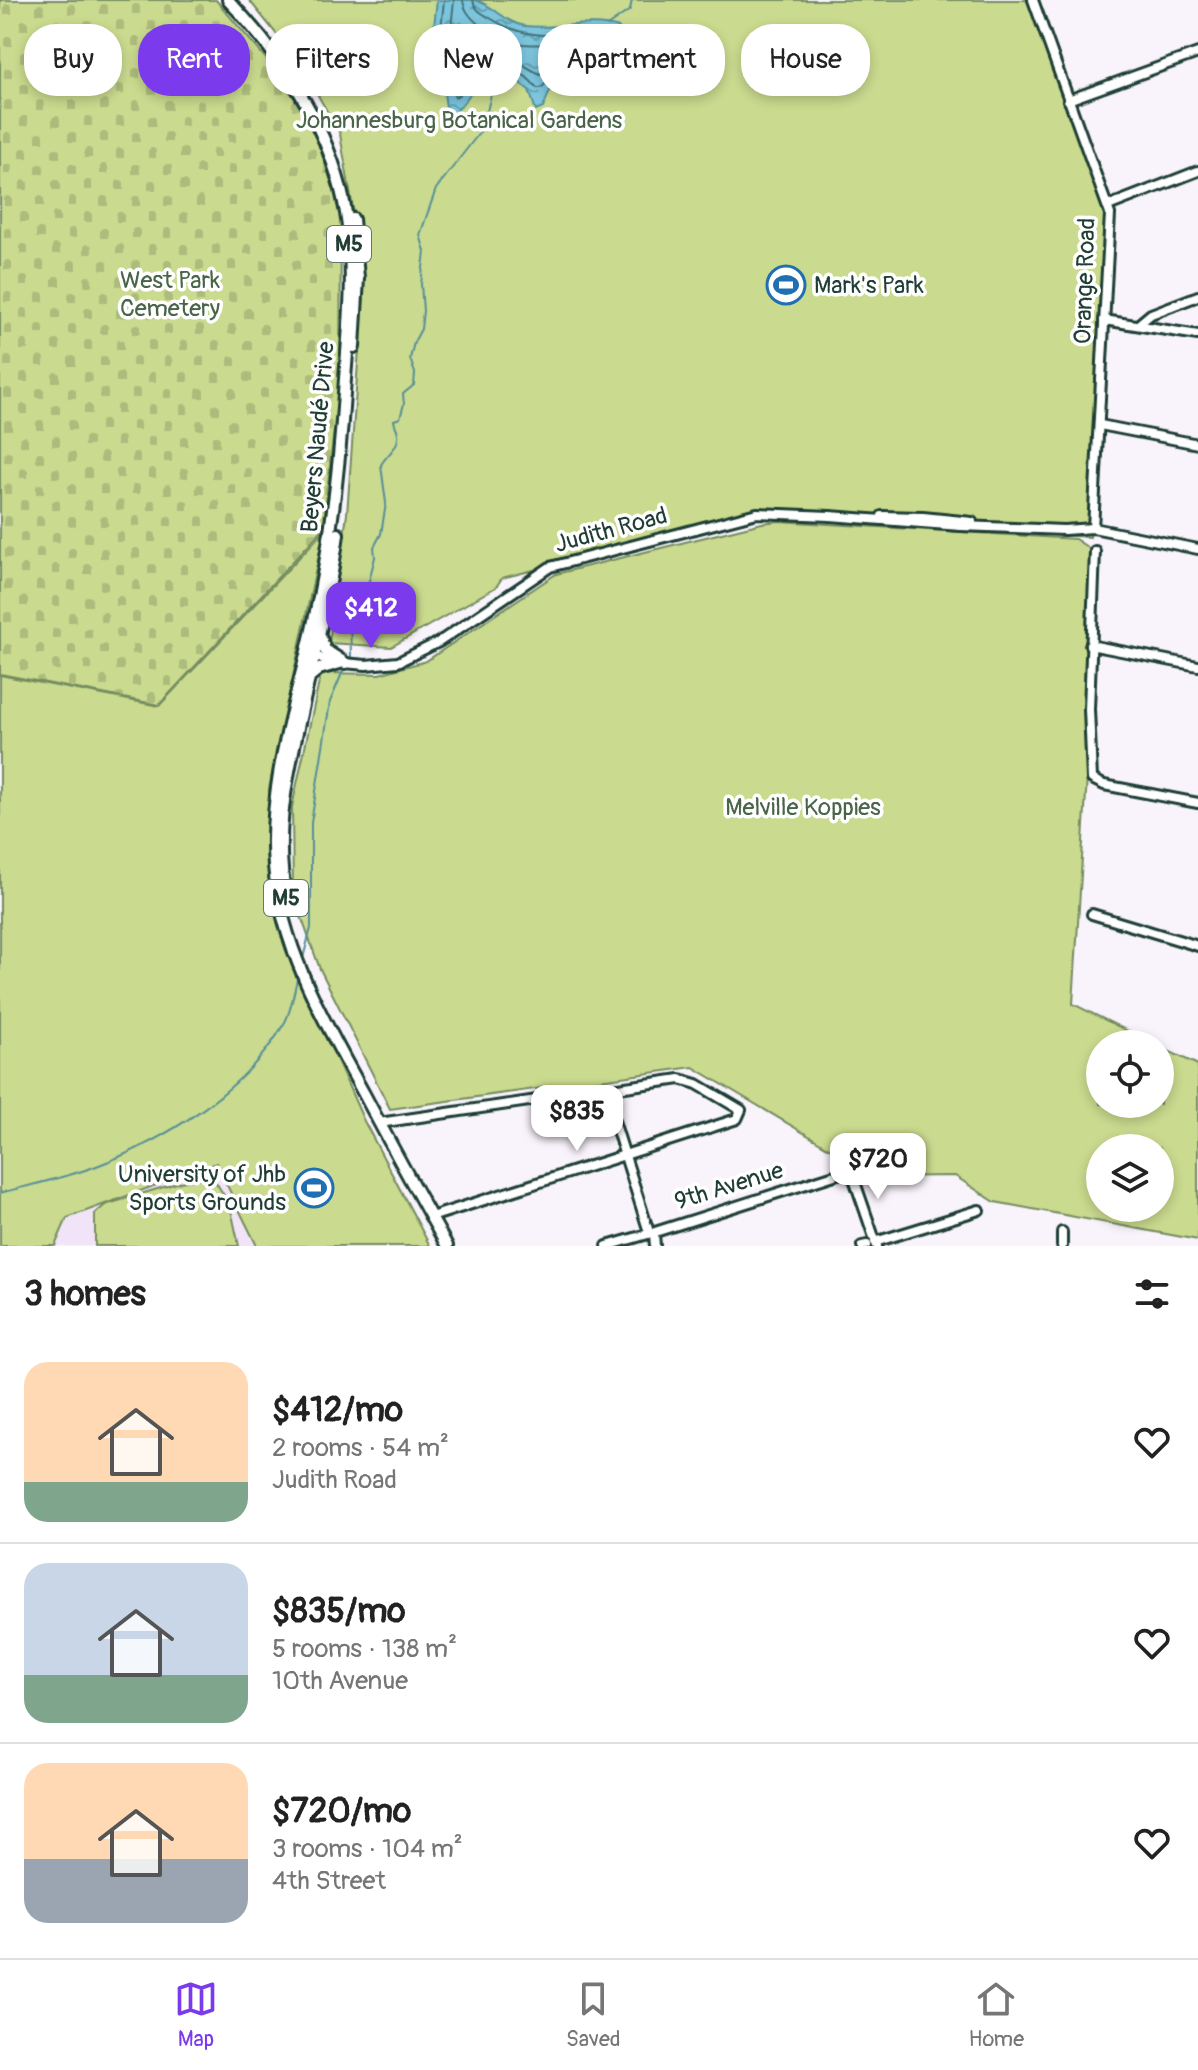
<!DOCTYPE html>
<meta charset="utf-8">
<style>
body{margin:0;font-family:Pangolin,sans-serif;background:#f2f2f2;color:#222;height:100vh;display:flex;flex-direction:column;font-size:30px;white-space:nowrap}
*{box-sizing:border-box;margin:0}
p{font-size:26px;color:#767676}
.icon{flex:none;width:44px;height:44px;fill:none;stroke:currentColor;stroke-width:2;stroke-linecap:round;stroke-linejoin:round}
.map{position:relative;height:1246px;overflow:hidden}
.drawer{display:flex;flex-direction:column;background:#fff;flex:1}
.drawer>*{flex:none}
.top-card{position:absolute;left:24px;top:24px;width:1150px;height:72px;display:flex;gap:16px}
.tools{position:absolute;left:1086px;top:1030px;display:grid;gap:16px}
.tools a{display:grid;place-items:center;width:88px;height:88px;border-radius:50%;background:#fff;box-shadow:0 4px 12px #0003;font-size:40px}
.price{position:absolute;translate:-50% -68px;padding:0 18px;border-radius:16px;background:#fff;color:#222;font-size:26px;line-height:52px;filter:drop-shadow(0 2px 4px #0008)}
.price::after{content:'';position:absolute;left:50%;top:48px;width:24px;height:18px;margin-left:-12px;background:inherit;clip-path:polygon(0 0,100% 0,50% 100%)}
.price.selected{background:#7c3aed;color:#fff}
ul{padding:0;list-style:none}
li{display:flex;align-items:center;gap:24px;height:200px;padding:0 24px}
li+li{border-top:2px solid #e0e0e0}
li span{display:grid;place-items:center;flex:none;width:224px;height:160px;border-radius:24px;color:#555}
li>.icon{margin-inline-start:auto}
span .icon{width:96px;height:96px;fill:#fffc;stroke-width:1}
li b{font-size:34px}
h2{display:flex;justify-content:space-between;align-items:center;height:96px;padding:0 24px;font-size:34px}
.chip{padding:0 28px;border-radius:32px;background:#fff;box-shadow:0 4px 12px #0003;font-size:28px;line-height:72px}
.chip.selected{background:#7c3aed;color:#fff}
.menu{display:flex;justify-content:space-around;align-items:center;height:112px;border-top:2px solid #e0e0e0;background:#fff;font-size:22px;color:#767676}
.menu a{display:grid;justify-items:center;gap:4px}
.menu .selected{color:#7c3aed}
.map>svg:first-child{display:block}
.built{fill:#f2e4f8}
.cemetery{fill:url(#cemetery-stones);stroke:#748c61;stroke-width:2}
.green{fill:#cada8e;stroke:#748c61;stroke-width:2;fill-rule:evenodd}
.water{fill:url(#water-ripples);stroke:#578f99;stroke-width:2}
.lines{fill:none;stroke-linecap:round;stroke-linejoin:round}
.shore{stroke:#447378;stroke-width:2}
.stream{stroke:#578f99;stroke-width:2}
.minor-casing{stroke:#1f3d34;stroke-width:14}
.major-casing{stroke:#1f3d34;stroke-width:16}
.minor{stroke:#fff;stroke-width:8}
.major{stroke:#fff;stroke-width:10}
.labels{text-anchor:middle;dominant-baseline:central;stroke-width:7;stroke-linejoin:round;paint-order:stroke}
.shield{fill:#fff;stroke:#627771;stroke-width:2}
.shield-label{font-size:22px;font-weight:bold;fill:#1f3d34}
.park-label{font-size:24px;fill:#4a644a;stroke:#fff}
.street-label{font-size:24px;fill:#1f3d34;stroke:#fff}
.poi-label{font-size:24px;fill:#1f3d34;stroke:#fff;text-anchor:start}
</style>
<div class="map">
<svg width="1198" height="1246" viewBox="0 0 1198 1246">
<defs>
<pattern id="cemetery-stones" width="16" height="16" patternUnits="userSpaceOnUse" patternTransform="scale(2)"><rect width="16" height="16" fill="#cada8e"/><path d="M2 7V4a2 2 0 0 1 4 0v3zM10 15v-3a2 2 0 0 1 4 0v3z" fill="#adbc7b"/></pattern>
<pattern id="water-ripples" width="26" height="14" patternUnits="userSpaceOnUse" patternTransform="scale(2)"><rect width="26" height="14" fill="#7cc5dd"/><path d="M2 4q2-2 4 0t4 0M15 11q2-2 4 0t4 0" fill="none" stroke="#65a1b4"/></pattern>
</defs>
<rect width="100%" height="100%" fill="#f9f3fc"/>
<filter id="ink" filterUnits="userSpaceOnUse"><feTurbulence type="fractalNoise" baseFrequency=".0125" numOctaves="2"/><feDisplacementMap in="SourceGraphic" scale="16" xChannelSelector="R" yChannelSelector="G"/><feConvolveMatrix kernelMatrix="1 2 1 2 8 2 1 2 1" color-interpolation-filters="sRGB"/></filter>
<g filter="url(#ink)">
<!-- built -->
<path class="built" d="M216,1164L256,1246H56L68,1219Z"/>
<!-- cemetery -->
<path class="cemetery" d="M0,0H216L280,75L314,130L341,212L340,375L323,529L159,705L0,674Z"/>
<!-- green -->
<g class="green">
<path d="M249,0H1031L1106,214L1105,324L1090,537L750,516L502,578L496,587L391,647L329,643L347,514L363,294L360,249L340,134L299,62Z"/>
<path d="M779,521L1075,539L1090,549L1087,777L1073,1004L1154,1044H1100V1104H1160V1047L1198,1065V1240L995,1202L955,1176L866,1177L857,1184L855,1173L834,1151L693,1067L390,1109L320,969L293,894L292,807L321,673L379,674L426,661L556,574L762,523ZM1100,1148H1160V1208H1100Z"/>
<path d="M324,531L269,789V865L274,900L288,950L364,1121L430,1246H257L216,1163L67,1218L55,1246H0V675L159,706Z"/>
<path d="M212,1176L230,1205L239,1246H95V1214L105,1205L180,1182Z"/>
</g>
<!-- water -->
<path class="water" d="M437,0C448,0 463,0 475,0C492,4 505,23 525,26C556,30 588,19 619,28L614,39L600,43L582,59L569,74L551,88L543,108L536,111L529,90L506,72L490,69L448,122L442,78L431,52Z"/>
<g class="lines">
<!-- shore -->
<g class="shore">
<path d="M444,0L439,50L455,97L459,95L483,64C502,55 525,74 537,88H541L595,37L591,32C554,37 523,39 490,18C481,13 475,10 473,0"/>
<path d="M454,0L449,48L460,73L464,72C497,30 506,59 540,74L556,61L565,50L563,45C550,44 536,45 523,44C502,42 465,22 463,0"/>
</g>
<!-- stream -->
<g class="stream">
<path d="M607,26L630,10L632,0"/>
<path d="M351,656L350,614L369,581L375,557L374,547L381,534L386,503L381,465C385,456 400,447 398,434C398,429 394,425 394,420L400,418L404,404L403,394L414,385L415,373L410,359L414,342L421,329L423,311L421,284L425,251L420,235L436,189L483,128L494,82L507,71"/>
<path d="M303,958L311,928V823L330,702L343,671"/>
<path d="M0,1193C31,1185 64,1178 94,1167C164,1141 248,1089 285,1022C292,1009 294,990 298,975"/>
</g>
<!-- minor casing -->
<g class="minor-casing">
<g id="minor">
<path d="M1033,0L1110,214L1093,528"/>
<path d="M1068,100L1198,53"/>
<path d="M1108,206L1198,171"/>
<path d="M1104,320L1198,335"/>
<path d="M1139,324L1151,314L1198,296"/>
<path d="M1100,425L1198,444"/>
<path d="M882,516L923,517L972,522"/>
<path d="M1095,551L1089,709L1092,779L1104,785L1198,803"/>
<path d="M1090,645L1198,666"/>
<path d="M311,655L333,662L366,665L398,662L439,642L550,567L757,513L830,516L961,526L1064,530L1093,528L1198,549"/>
<path d="M1092,914L1198,946"/>
<path d="M604,1089L648,1229"/>
<path d="M379,1123L680,1079L697,1084L741,1110L737,1119L431,1217"/>
<path d="M655,1232L844,1172L854,1179L877,1246"/>
<path d="M654,1234L655,1246"/>
<path d="M875,1242L979,1210"/>
<path d="M607,1246L648,1234"/>
<path d="M862,1246L867,1245"/>
<path d="M1062,1246V1232"/>
</g>
</g>
<!-- major casing -->
<g class="major-casing">
<g id="major">
<path d="M228,0C284,59 332,132 346,213C356,272 348,333 344,393C339,473 330,551 312,630C295,704 267,790 274,866C281,948 325,1023 364,1094C391,1145 419,1196 447,1246"/>
<path d="M353,219L358,278L354,347"/>
<path d="M320,636L325,650L345,663"/>
<path d="M309,677L319,669L340,663"/>
<path d="M286,896C274,840 285,787 297,732C311,666 329,601 338,534"/>
</g>
</g>
<!-- minor -->
<use href="#minor" class="minor"/>
<!-- major -->
<use href="#major" class="major"/>
</g>
</g>
<!-- icons -->
<defs>
<g id="stadium-ring" transform="scale(2)"><circle r="9.5" fill="#fff" stroke="#1f6fb2" stroke-width="1.5"/><path d="M0-5a6.5 5 0 1 0 0 10a6.5 5 0 1 0 0-10ZM-3.5-1.8h7v3.6h-7Z" fill="#1f6fb2"/></g>
</defs>
<g fill-rule="evenodd">
<use href="#stadium-ring" x="786" y="285"/>
<use href="#stadium-ring" x="314" y="1188"/>
</g>
<g class="labels">
<!-- shield labels -->
<g class="shield">
<rect x="327" y="226" width="44" height="36" rx="6"/>
<rect x="264" y="880" width="44" height="36" rx="6"/>
</g>
<g class="shield-label">
<text x="349" y="244">M5</text>
<text x="286" y="898">M5</text>
</g>
<!-- park labels -->
<g class="park-label">
<text x="459" y="120">Johannesburg Botanical Gardens</text>
<text x="170" y="280">West Park<tspan x="170" dy="28">Cemetery</tspan></text>
<text x="803" y="807">Melville Koppies</text>
</g>
<!-- street labels -->
<g class="street-label">
<text transform="translate(1085 281) rotate(-88)">Orange Road</text>
<text transform="translate(318 437) rotate(-85)">Beyers Naudé Drive</text>
<text transform="translate(611 530) rotate(-15)">Judith Road</text>
<text transform="translate(729 1186) rotate(-17)">9th Avenue</text>
</g>
<!-- poi labels -->
<g class="poi-label">
<text x="814" y="285">Mark's Park</text>
<text x="286" y="1174" text-anchor="end">University of Jhb<tspan x="286" dy="28">Sports Grounds</tspan></text>
</g>
</g>
</svg>
<div class="tools">
<a><svg class="icon" aria-label="locate" viewBox="0 0 24 24"><circle cx="12" cy="12" r="6"/><path d="M12 2v4M12 18v4M2 12h4M18 12h4"/></svg></a>
<a><svg class="icon" aria-label="layers" viewBox="0 0 24 24"><path d="M12 4l9 5-9 5-9-5zM3 14l9 5 9-5"/></svg></a>
</div>
<b class="price selected" style="left:371px;top:650px">$412</b>
<b class="price" style="left:577px;top:1153px">$835</b>
<b class="price" style="left:878px;top:1201px">$720</b>
<div class="top-card">
<a class="chip">Buy</a>
<a class="chip selected">Rent</a>
<a class="chip">Filters</a>
<a class="chip">New</a>
<a class="chip">Apartment</a>
<a class="chip">House</a>
</div>
</div>
<section class="drawer">
<h2>3 homes<svg class="icon" aria-label="filters" viewBox="0 0 24 24"><path d="M4 7h16M4 17h16"/><circle cx="9" cy="7" r="2"/><circle cx="15" cy="17" r="2"/></svg></h2>
<ul>
<li><span style="background:linear-gradient(#ffd9b3 75%,#7fa58c 0)"><svg class="icon" aria-label="home" viewBox="0 0 24 24"><path d="M3 11l9-7 9 7M6 9v11h12V9"/></svg></span><div><b>$412/mo</b><p>2 rooms · 54 m²</p><p>Judith Road</p></div><svg class="icon" aria-label="heart" viewBox="0 0 24 24"><path d="M12 20l-8-8c-3-5 5-10 8-4 3-6 11-1 8 4z"/></svg></li>
<li><span style="background:linear-gradient(#c9d6e8 70%,#7fa58c 0)"><svg class="icon" aria-label="home" viewBox="0 0 24 24"><path d="M3 11l9-7 9 7M6 9v11h12V9"/></svg></span><div><b>$835/mo</b><p>5 rooms · 138 m²</p><p>10th Avenue</p></div><svg class="icon" aria-label="heart" viewBox="0 0 24 24"><path d="M12 20l-8-8c-3-5 5-10 8-4 3-6 11-1 8 4z"/></svg></li>
<li><span style="background:linear-gradient(#ffd9b3 60%,#9aa5b1 0)"><svg class="icon" aria-label="home" viewBox="0 0 24 24"><path d="M3 11l9-7 9 7M6 9v11h12V9"/></svg></span><div><b>$720/mo</b><p>3 rooms · 104 m²</p><p>4th Street</p></div><svg class="icon" aria-label="heart" viewBox="0 0 24 24"><path d="M12 20l-8-8c-3-5 5-10 8-4 3-6 11-1 8 4z"/></svg></li>
</ul>
</section>
<nav class="menu">
<a class="selected"><svg class="icon" aria-label="map" viewBox="0 0 24 24"><path d="M3 6l6-2 6 2 6-2v14l-6 2-6-2-6 2zM9 4v14M15 6v14"/></svg>Map</a>
<a><svg class="icon" aria-label="saved" viewBox="0 0 24 24"><path d="M7 4h10v16l-5-4-5 4z"/></svg>Saved</a>
<a><svg class="icon" aria-label="home" viewBox="0 0 24 24"><path d="M3 11l9-7 9 7M6 9v11h12V9"/></svg>Home</a>
</nav>
